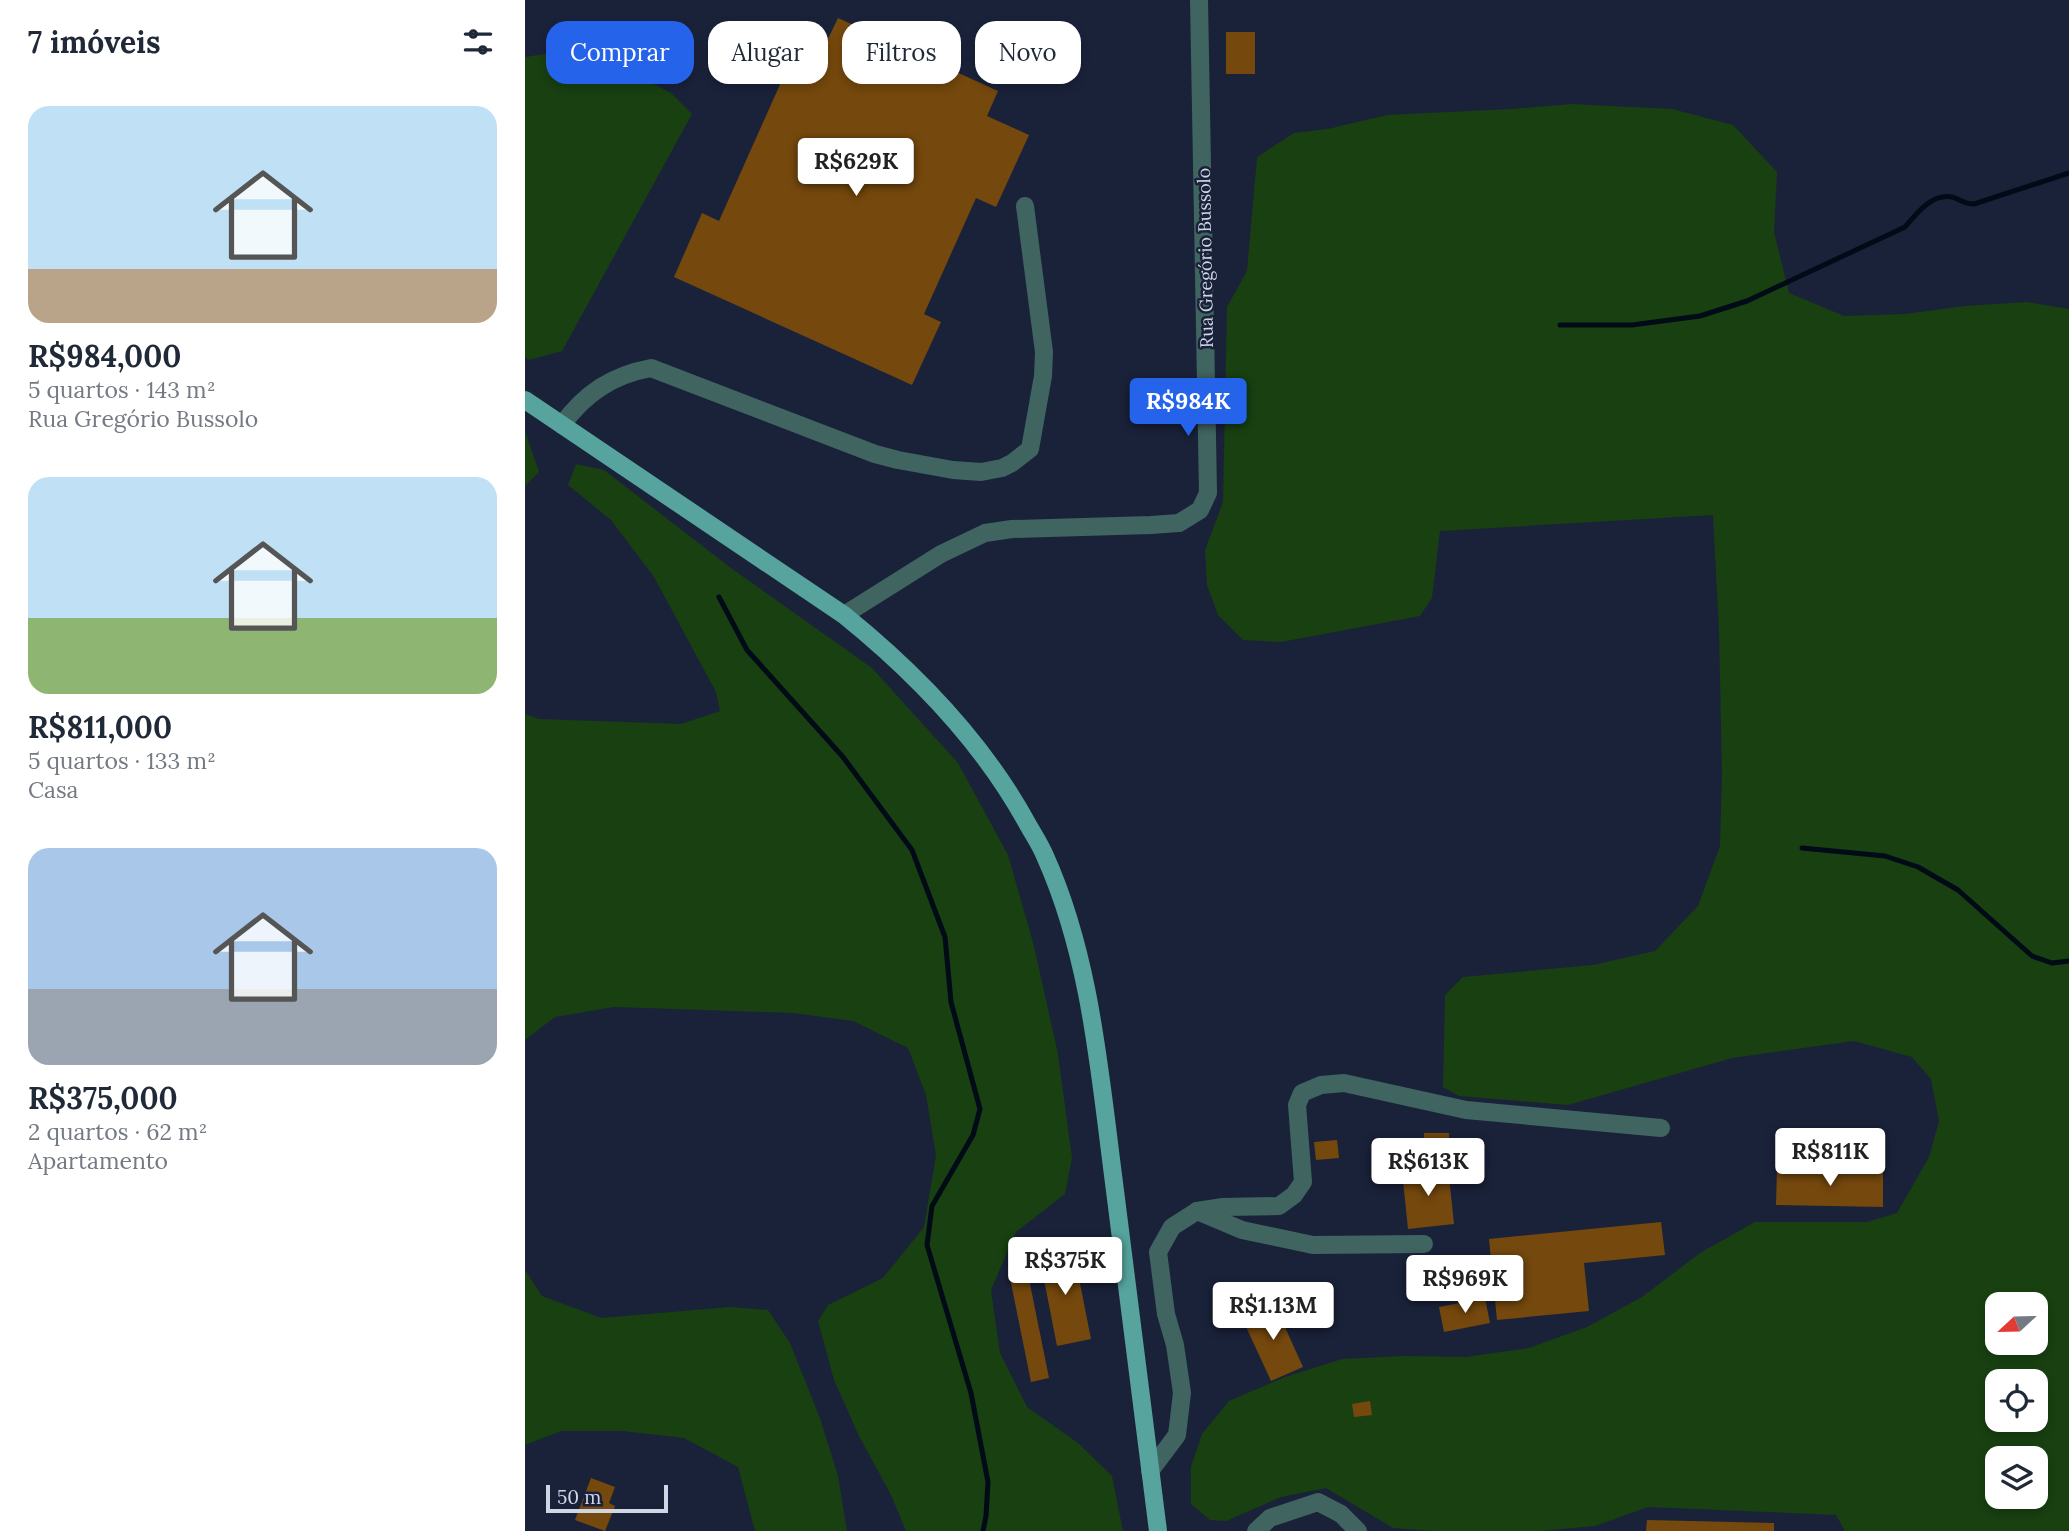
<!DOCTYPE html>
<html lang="pt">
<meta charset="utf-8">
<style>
body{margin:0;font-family:Lora,serif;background:#f6f6f7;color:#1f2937;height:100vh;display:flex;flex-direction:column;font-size:26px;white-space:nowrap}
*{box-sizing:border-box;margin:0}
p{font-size:23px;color:#747a83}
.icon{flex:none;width:38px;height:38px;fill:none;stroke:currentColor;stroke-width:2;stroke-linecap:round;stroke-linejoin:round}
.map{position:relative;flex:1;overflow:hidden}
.drawer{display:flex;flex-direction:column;background:#fff;width:525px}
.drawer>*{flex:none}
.top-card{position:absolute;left:21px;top:21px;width:665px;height:63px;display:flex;gap:14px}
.needle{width:46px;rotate:248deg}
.tools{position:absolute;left:1460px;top:1292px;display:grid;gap:14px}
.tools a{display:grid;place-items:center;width:63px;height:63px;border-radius:14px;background:#fff;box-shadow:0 4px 10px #0003;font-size:35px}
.scale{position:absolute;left:21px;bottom:18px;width:122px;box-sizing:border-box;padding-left:7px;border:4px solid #cfd6e6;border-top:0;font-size:19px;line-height:24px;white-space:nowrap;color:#cfd6e6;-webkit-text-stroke:5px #1a223a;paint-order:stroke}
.price{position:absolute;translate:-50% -60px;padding:0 16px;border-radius:7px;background:#fff;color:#222;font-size:23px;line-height:46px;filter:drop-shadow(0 2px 4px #0008)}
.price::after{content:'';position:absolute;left:50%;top:42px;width:21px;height:16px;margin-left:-10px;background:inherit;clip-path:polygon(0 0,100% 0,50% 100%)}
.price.selected{background:#2563eb;color:#fff}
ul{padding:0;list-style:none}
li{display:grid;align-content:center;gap:14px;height:371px;padding:0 28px}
li span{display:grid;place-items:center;height:217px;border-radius:21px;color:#555}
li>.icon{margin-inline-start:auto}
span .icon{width:126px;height:126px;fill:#fffc;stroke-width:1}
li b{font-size:30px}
h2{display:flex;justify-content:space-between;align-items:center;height:84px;padding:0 28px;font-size:30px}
.tag{padding:0 24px;border-radius:21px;background:#fff;box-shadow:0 4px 10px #0003;font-size:24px;line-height:63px}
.tag.selected{background:#2563eb;color:#fff}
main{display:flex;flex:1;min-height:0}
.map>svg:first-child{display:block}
.green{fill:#184011;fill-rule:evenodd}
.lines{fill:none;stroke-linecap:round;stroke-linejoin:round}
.stream{stroke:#000b17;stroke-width:5}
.building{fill:#75480d}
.minor{stroke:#406460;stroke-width:18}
.major{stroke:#56a49d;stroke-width:18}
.labels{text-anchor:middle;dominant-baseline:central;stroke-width:5;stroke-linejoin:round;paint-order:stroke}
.street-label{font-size:18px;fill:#cfd6e6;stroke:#1a223a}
</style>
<main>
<section class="drawer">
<h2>7 imóveis<svg class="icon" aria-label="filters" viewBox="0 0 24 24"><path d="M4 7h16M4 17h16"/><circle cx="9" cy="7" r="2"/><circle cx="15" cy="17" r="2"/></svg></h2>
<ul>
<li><span style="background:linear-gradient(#bfe0f5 75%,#b9a48a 0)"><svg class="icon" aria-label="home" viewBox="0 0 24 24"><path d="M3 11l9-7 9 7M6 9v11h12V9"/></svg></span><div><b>R$984,000</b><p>5 quartos · 143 m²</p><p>Rua Gregório Bussolo</p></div></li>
<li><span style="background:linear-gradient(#bfe0f5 65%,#8fb573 0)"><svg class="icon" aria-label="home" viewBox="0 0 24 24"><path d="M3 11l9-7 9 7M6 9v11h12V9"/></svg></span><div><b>R$811,000</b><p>5 quartos · 133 m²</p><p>Casa</p></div></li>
<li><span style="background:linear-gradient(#a9c7e8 65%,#9aa5b1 0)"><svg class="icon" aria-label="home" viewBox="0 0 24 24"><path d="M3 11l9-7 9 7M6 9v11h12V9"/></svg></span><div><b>R$375,000</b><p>2 quartos · 62 m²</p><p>Apartamento</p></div></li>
</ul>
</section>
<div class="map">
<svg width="1544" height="1531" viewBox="0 0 1544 1531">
<rect width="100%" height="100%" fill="#1a223a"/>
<!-- green -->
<g class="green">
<path d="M59,48L146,93L167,114L37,351L4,360L0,357V57Z"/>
<path d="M1047,104L1147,109L1208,125L1252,172L1249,232L1264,293L1319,316L1380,314L1440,306L1502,302L1544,309V1531H1320L1311,1515L1123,1507L1070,1526L1014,1531H909L868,1528L801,1488L756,1497L701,1521L685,1520L666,1504V1467L677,1434L704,1401L760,1377L817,1359L878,1356L940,1357L1004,1348L1062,1327L1117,1297L1175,1253L1230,1222H1342L1372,1213L1404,1157L1414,1121L1406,1079L1387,1057L1329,1041L1207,1058L1043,1105L934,1096L918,1087L920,995L938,977L1068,965L1130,951L1173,906L1195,846L1197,774L1194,631L1188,515L915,531L907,598L895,616L756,642L718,640L693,615L682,585L680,550L698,502L702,307L722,271L732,157L769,133L803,129L862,115L986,109ZM1472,1304H1510V1342H1472ZM1472,1381H1510V1419H1472ZM1472,1458H1510V1496H1472Z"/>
<path d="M0,431L14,472L0,486Z"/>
<path d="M51,464L79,470L206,568L347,668L433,763L483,855L509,946L533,1054L547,1158L540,1194L491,1232L466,1290L475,1353L502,1407L553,1443L587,1476L598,1531H381L366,1495L334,1436L309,1380L293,1321L303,1305L358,1278L399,1227L411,1155L401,1095L383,1048L328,1021L268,1013L89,1007L30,1017L0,1040V714L14,719L156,724L195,711L191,692L129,577L86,520L43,485Z"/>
<path d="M0,1270L17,1296L76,1318L205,1307L243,1310L265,1343L295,1418L313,1476L322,1531H230L213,1467L159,1438L97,1431H36L0,1445Z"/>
</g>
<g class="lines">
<!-- stream -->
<g class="stream">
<path d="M1035,325H1107L1175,316L1222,301L1380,227C1391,214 1407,193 1427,197C1435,199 1439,204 1449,204L1544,173"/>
<path d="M194,597L222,650L318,757L387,850L420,937L426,1002L455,1109L448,1135L407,1206L402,1245L446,1393L463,1482L461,1516L458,1531"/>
<path d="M1277,848L1360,856L1393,867L1433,890L1507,956L1527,963L1544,961"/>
</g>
</g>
<!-- building -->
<g class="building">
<path d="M313,18L473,91L462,116L504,135L471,207L451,198L399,314L416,322L387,385L149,277L177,213L194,221L278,33L301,43Z"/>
<rect x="701" y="32" width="29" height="42"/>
<rect x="899" y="1133" width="25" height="15"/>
<path d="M812,1140L814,1158L791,1160L789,1142Z"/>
<path d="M923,1167L929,1224L883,1229L877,1171Z"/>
<path d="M1252,1169L1358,1170V1207L1251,1205Z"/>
<path d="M1136,1222L1140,1255L1059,1263L1064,1311L972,1320L964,1239Z"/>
<path d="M548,1248L566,1339L532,1346L514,1254Z"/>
<path d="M501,1264L524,1378L506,1382L483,1268Z"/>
<path d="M960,1298L965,1323L919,1332L914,1307Z"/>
<path d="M749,1303L778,1367L746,1381L717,1318Z"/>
<path d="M845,1401L847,1415L829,1417L827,1404Z"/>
<path d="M66,1478L90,1487L84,1503L90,1506L80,1531L50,1520Z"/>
<path d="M1122,1520L1249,1523V1531H1121Z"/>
</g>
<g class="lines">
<!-- minor -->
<g class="minor">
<path d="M37,425C60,393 88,375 126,368L350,454L373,460L428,470L456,472L477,468L487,463L505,449L518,376L519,352L500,206"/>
<path d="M319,615L416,554L460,533L487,529L626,525L654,523L675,510L683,493L674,0"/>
<path d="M672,1211L698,1207L754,1206L769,1195L778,1182L772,1105L777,1093L796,1085L819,1083L941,1110L1136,1128"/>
<path d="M625,1471L652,1435L657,1393L650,1345L641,1314L633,1252L647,1227L672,1211L717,1230L788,1245L899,1244"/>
<path d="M731,1531L745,1518L793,1502L816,1514L833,1531"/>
</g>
<!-- major -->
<path class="major" d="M0,400L319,615C392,674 457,741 502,823C508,834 515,844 520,856C565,956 574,1067 588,1175C603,1293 617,1412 633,1531"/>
</g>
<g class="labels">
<!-- street labels -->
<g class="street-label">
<text transform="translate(680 258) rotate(-91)">Rua Gregório Bussolo</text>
</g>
</g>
</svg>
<div class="tools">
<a><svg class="needle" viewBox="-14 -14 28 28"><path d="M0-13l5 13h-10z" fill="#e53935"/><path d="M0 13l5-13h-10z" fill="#747a83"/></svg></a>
<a><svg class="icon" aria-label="locate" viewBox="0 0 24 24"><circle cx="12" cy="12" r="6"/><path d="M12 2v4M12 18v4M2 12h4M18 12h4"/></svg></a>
<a><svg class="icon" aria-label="layers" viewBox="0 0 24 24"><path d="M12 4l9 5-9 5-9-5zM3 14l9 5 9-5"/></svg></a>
</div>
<div class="scale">50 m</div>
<b class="price" style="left:331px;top:198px">R$629K</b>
<b class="price selected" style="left:663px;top:438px">R$984K</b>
<b class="price" style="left:1305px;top:1188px">R$811K</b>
<b class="price" style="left:903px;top:1198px">R$613K</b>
<b class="price" style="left:540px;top:1297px">R$375K</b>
<b class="price" style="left:940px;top:1315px">R$969K</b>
<b class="price" style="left:748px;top:1342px">R$1.13M</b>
<div class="top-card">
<a class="tag selected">Comprar</a>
<a class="tag">Alugar</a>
<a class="tag">Filtros</a>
<a class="tag">Novo</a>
</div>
</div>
</main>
